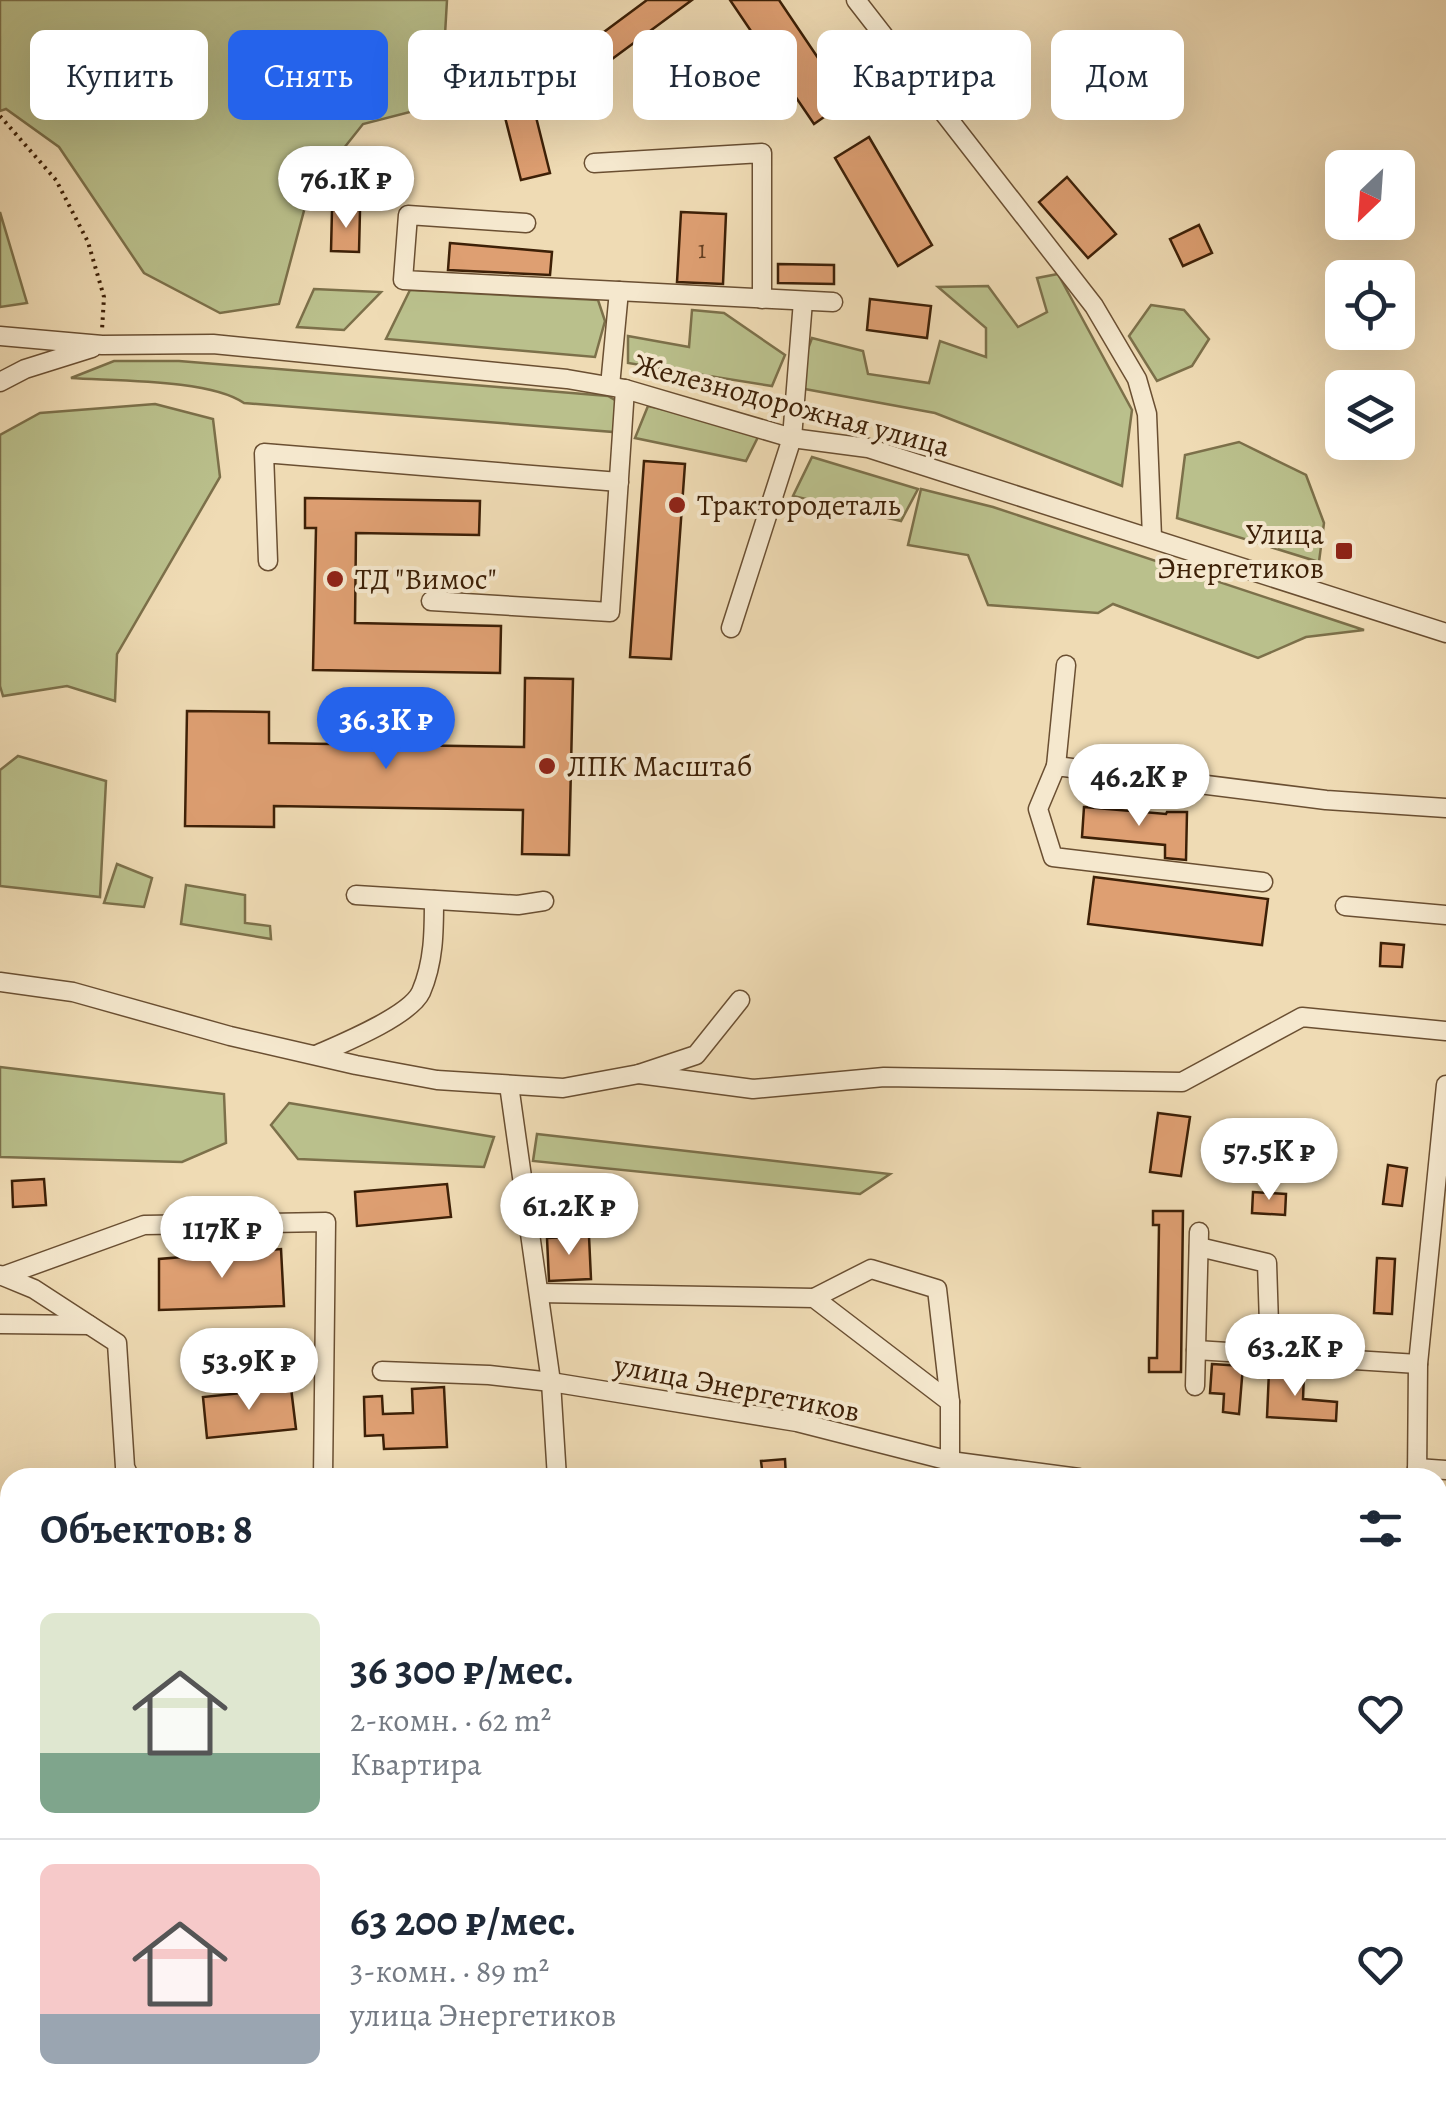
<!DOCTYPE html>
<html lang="ru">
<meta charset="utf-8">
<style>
body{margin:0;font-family:Alegreya,serif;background:#f6f6f7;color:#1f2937;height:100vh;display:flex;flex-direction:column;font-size:38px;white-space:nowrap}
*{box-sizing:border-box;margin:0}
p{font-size:32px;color:#747a83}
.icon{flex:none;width:55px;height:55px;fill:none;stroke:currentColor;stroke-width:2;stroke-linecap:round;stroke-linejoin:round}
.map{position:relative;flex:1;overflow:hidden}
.sheet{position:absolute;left:0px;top:1468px;width:1448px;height:642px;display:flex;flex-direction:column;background:#fff;border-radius:30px 30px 0 0;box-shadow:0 10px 40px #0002}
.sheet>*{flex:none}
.hud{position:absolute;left:30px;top:30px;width:1388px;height:90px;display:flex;gap:20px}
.needle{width:65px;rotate:205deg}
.tools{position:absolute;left:1325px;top:150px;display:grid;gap:20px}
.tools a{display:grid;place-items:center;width:90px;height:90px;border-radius:15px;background:#fff;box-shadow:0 10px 40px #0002;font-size:50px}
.price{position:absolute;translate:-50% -85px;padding:0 22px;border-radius:35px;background:#fff;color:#222;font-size:32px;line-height:65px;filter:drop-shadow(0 2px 5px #0008)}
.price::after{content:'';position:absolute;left:50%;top:60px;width:30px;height:22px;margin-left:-15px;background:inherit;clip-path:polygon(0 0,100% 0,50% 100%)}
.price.active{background:#2563eb;color:#fff}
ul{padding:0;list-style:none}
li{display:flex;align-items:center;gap:30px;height:250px;padding:0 40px}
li+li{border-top:2px solid #e0e1e3}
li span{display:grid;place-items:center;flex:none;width:280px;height:200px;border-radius:15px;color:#555}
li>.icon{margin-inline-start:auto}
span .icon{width:120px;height:120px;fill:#fffc;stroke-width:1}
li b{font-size:42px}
h2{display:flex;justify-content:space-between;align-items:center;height:120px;padding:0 40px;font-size:42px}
.pill{padding:0 35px;border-radius:15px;background:#fff;box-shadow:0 10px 40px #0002;font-size:35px;line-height:90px}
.pill.active{background:#2563eb;color:#fff}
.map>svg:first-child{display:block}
.green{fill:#bac08c;stroke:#7c704a;stroke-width:2.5}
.building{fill:#de9f72;stroke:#3d2007;stroke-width:2.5}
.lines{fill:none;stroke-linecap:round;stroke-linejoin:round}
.minor-casing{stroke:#6a4f32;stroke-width:21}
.path{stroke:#3d2007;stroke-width:4;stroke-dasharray:2.5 5;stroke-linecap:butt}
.minor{stroke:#f5e8ce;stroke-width:18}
.rail-casing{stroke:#3d2007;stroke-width:9}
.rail{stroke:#f5e8ce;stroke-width:5;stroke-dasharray:15;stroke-linecap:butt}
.poi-dot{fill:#8f2418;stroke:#f5e8ce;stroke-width:4}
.labels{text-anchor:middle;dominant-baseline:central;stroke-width:8;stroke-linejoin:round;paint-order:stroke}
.number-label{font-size:25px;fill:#654022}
.street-label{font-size:30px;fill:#3d2007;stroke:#f5e8ce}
.poi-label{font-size:30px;fill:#3d2007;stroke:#f5e8ce;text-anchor:start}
</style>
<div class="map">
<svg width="1446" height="2108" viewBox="0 0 1446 2108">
<rect width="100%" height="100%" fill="#efdbb4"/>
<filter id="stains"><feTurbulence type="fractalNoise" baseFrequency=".002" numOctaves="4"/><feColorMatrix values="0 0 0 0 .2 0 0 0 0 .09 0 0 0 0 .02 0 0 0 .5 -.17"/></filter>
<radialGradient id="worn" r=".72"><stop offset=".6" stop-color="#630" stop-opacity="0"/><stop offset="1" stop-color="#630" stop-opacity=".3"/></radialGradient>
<!-- green -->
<g class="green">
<path d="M0,0H447L441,104L363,124L309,192L279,304L220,313L144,273L59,147L6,109L0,111Z"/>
<path d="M0,212L27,303L0,307Z"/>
<path d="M1058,274L1132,410L1122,486L935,413L794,387L812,338L863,351L868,374L929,383L940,341L986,357V328L938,287L988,286L1018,327L1047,312L1037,278Z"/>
<path d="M314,289L381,292L344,330L297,327Z"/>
<path d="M410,290L598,300L605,321L595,357L386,339Z"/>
<path d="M1151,305L1184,310L1209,339L1192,366L1157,381L1129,336Z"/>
<path d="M692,310L724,313L785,355L772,386L628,363V336L689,347Z"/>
<path d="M114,361H179L608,396L620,403L627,433L244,403C210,379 115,381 71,378Z"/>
<path d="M155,404L213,419L220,477L117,654L115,701L67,686L3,696L0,686V435L40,413Z"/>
<path d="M648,406L761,431L746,461L635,438Z"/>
<path d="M1239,442L1306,475L1324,523L1319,562L1177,518L1185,455Z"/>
<path d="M812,457L918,489L901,521L793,496Z"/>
<path d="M921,489L993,507L1364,630L1306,637L1258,658L1113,604L1098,613L988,605L968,555L908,545Z"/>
<path d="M18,756L106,781L100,897L0,886V770Z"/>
<path d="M117,864L152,878L144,907L104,903Z"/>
<path d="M186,885L245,895V923L270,926L271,939L181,924Z"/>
<path d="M0,1067L224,1094L226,1143L182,1162L0,1157Z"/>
<path d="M289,1103L494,1137L484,1167L298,1159L271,1125Z"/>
<path d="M537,1134L890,1174L860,1194L533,1161Z"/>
</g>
<!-- building -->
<g class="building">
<path d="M647,0H692L566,93L550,72Z"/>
<path d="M730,0H779L847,101L814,124Z"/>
<path d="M526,77L550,173L521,180L495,78Z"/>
<path d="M869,137L932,245L898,266L835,158Z"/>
<path d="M1067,177L1116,234L1088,258L1039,202Z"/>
<path d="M332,210H360L359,252L331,251Z"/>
<path d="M681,212L726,214L723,284L677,282Z"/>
<path d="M1199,225L1212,253L1183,266L1170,239Z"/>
<path d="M450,243L552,252L550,275L448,270Z"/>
<path d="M778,264L834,265V284L778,283Z"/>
<path d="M870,299L931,306L927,338L867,330Z"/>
<path d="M644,461L685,464L671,659L630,657Z"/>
<path d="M305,498L480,501L479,535L356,533L355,623L501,626L500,673L313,670L316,528H305Z"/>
<path d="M525,678L573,679L569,855L522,854L523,810L274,806V827L185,826L187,711L269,712V743L524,747Z"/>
<path d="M1084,807L1166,814L1167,812H1187L1186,860L1165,858V845L1082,837Z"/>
<path d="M1094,877L1268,899L1262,945L1088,924Z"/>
<path d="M1381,943L1404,945L1402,967L1380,966Z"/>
<path d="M1158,1113L1190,1117L1181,1176L1150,1172Z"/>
<path d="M1388,1165L1407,1168L1402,1206L1383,1204Z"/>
<path d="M44,1179L46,1205L13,1207L12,1181Z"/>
<path d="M447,1184L451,1217L357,1226L355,1192Z"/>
<path d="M1253,1192L1286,1194L1285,1215L1252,1213Z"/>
<path d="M1153,1211H1183L1181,1372H1149V1358H1157L1159,1225H1153Z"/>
<path d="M589,1236L591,1279L549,1281L547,1238Z"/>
<path d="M281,1249L284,1306L159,1310V1259Z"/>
<path d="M1377,1258L1395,1259L1392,1314L1374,1313Z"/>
<path d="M1212,1364L1243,1366L1239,1414L1223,1412L1224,1394L1210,1393Z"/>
<path d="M1269,1371L1304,1373L1303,1399L1337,1402L1336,1421L1267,1417Z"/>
<path d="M444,1387L447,1447L384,1449L383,1435L365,1436L364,1397L382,1396L383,1414L413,1413L412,1389Z"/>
<path d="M291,1388L296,1429L207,1438L203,1397Z"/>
<path d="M785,1459L786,1478H763L761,1461Z"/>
</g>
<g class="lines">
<!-- minor casing -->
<g class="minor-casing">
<g id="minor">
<path d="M856,0L1094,306L1137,379L1147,414L1152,537"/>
<path d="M594,163L762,153V299"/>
<path d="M526,223L408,215L403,280L833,302"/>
<path d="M0,336L102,345L213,344L567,379L625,389L792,438L868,448L1446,633"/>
<path d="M0,382L25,369L92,348"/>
<path d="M610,386L619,291"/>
<path d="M268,561L264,453L619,482"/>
<path d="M431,601L610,612L625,389"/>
<path d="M731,628L792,438L803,301"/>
<path d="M1056,766L1066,665"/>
<path d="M1263,882L1053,857L1038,809L1056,766L1326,800L1446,808"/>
<path d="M356,895L518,905L544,901"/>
<path d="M1345,906L1446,915"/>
<path d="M0,982L73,992L230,1036L356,1065L437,1080L563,1088L639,1074L696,1055L740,1000"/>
<path d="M316,1055C341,1044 410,1016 421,992C434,962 434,931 434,900"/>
<path d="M639,1074L753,1089L884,1077L1182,1082L1302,1017L1446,1031"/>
<path d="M509,1085L551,1382L557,1478"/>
<path d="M1199,1247L1267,1263L1270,1355"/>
<path d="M0,1275L34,1289L117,1343L125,1467L130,1478"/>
<path d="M3,1276L144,1225L326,1222L323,1478"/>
<path d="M539,1293L814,1298L950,1402V1461"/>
<path d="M814,1298L871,1269L937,1289L950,1402"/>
<path d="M0,1324L89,1325"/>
<path d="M1196,1350L1418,1364"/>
<path d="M382,1371L489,1375L551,1382L797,1422L950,1461L1079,1478"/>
<path d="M1195,1386L1199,1232"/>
<path d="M1417,1468L1446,1470"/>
<path d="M1417,1478L1418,1364L1446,1085"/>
<path d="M1438,1601L1441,1664L1438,1710"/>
<path d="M0,1689L10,1688"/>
<path d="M1438,1822L1446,1821"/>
<path d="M1438,2060L1446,2058"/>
<path d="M1231,2108L1266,2100"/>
</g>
</g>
<!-- path -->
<g class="path">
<path d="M0,116L56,180L88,242L104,297L102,330"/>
<path d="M0,2065L10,2064"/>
</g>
<!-- minor -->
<use href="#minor" class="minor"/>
<!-- rail casing -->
<g class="rail-casing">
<g id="rail">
<path d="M1438,1608L1446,1606"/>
<path d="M0,1739L10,1738"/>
<path d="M1438,1860L1446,1859"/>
<path d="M1438,1881L1446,1880"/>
<path d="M1438,1924H1446"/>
<path d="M1438,1952L1446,1951"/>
<path d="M0,1991L10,1990"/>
<path d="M0,2006L10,2005"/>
<path d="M0,2026L10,2025"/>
<path d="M1438,2046L1446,2044"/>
<path d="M0,2058L10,2057"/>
<path d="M381,2100L388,2108"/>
<path d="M1125,2108L1157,2100"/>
</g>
</g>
<!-- rail -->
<use href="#rail" class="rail"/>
</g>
<!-- markers -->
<g class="poi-dot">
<circle cx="677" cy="505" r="10"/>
<rect x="1334" y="541" width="20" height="20" rx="5"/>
<circle cx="335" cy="579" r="10"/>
<circle cx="547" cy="766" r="10"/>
</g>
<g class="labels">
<!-- number labels -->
<g class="number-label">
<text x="702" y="250">1</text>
</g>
<!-- street labels -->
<g class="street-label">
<text transform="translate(792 405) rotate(15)">Железнодорожная улица</text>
<text transform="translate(737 1388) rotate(11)">улица Энергетиков</text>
</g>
<!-- poi labels -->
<g class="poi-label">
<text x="697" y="505">Трактородеталь</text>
<text x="1324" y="534" text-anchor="end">Улица<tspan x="1324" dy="34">Энергетиков</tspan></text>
<text x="355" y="579">ТД "Вимос"</text>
<text x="567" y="766">ЛПК Масштаб</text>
</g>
</g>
<rect width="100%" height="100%" filter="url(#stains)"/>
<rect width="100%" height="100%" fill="url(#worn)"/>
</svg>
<div class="tools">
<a><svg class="needle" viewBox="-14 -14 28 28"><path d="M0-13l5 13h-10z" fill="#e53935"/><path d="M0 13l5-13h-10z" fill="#747a83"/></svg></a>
<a><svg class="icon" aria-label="locate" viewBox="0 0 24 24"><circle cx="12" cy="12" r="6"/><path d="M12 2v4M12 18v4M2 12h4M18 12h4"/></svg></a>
<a><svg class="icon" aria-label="layers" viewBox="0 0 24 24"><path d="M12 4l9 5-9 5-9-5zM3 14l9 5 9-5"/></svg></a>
</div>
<b class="price" style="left:346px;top:231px">76.1K ₽</b>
<b class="price active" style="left:386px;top:772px">36.3K ₽</b>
<b class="price" style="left:1139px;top:829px">46.2K ₽</b>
<b class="price" style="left:1269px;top:1203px">57.5K ₽</b>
<b class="price" style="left:569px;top:1258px">61.2K ₽</b>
<b class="price" style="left:222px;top:1281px">117K ₽</b>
<b class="price" style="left:1295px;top:1399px">63.2K ₽</b>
<b class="price" style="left:249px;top:1413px">53.9K ₽</b>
<div class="hud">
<a class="pill">Купить</a>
<a class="pill active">Снять</a>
<a class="pill">Фильтры</a>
<a class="pill">Новое</a>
<a class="pill">Квартира</a>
<a class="pill">Дом</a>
</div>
<section class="sheet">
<h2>Объектов: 8<svg class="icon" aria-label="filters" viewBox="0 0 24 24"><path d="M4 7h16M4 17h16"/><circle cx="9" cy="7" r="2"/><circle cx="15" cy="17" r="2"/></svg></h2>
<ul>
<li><span style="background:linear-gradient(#dfe7d0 70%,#7fa58c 0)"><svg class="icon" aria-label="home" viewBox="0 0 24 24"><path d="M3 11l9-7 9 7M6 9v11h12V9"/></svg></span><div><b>36 300 ₽/мес.</b><p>2-комн. · 62 m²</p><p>Квартира</p></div><svg class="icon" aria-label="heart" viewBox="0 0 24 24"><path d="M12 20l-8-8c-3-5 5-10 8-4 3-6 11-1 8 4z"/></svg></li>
<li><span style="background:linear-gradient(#f6c9c9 75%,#9aa5b1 0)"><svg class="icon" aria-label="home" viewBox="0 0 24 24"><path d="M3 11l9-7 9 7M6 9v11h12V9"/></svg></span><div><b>63 200 ₽/мес.</b><p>3-комн. · 89 m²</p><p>улица Энергетиков</p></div><svg class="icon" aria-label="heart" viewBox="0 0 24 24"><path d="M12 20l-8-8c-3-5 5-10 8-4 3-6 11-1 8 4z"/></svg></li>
</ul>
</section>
</div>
